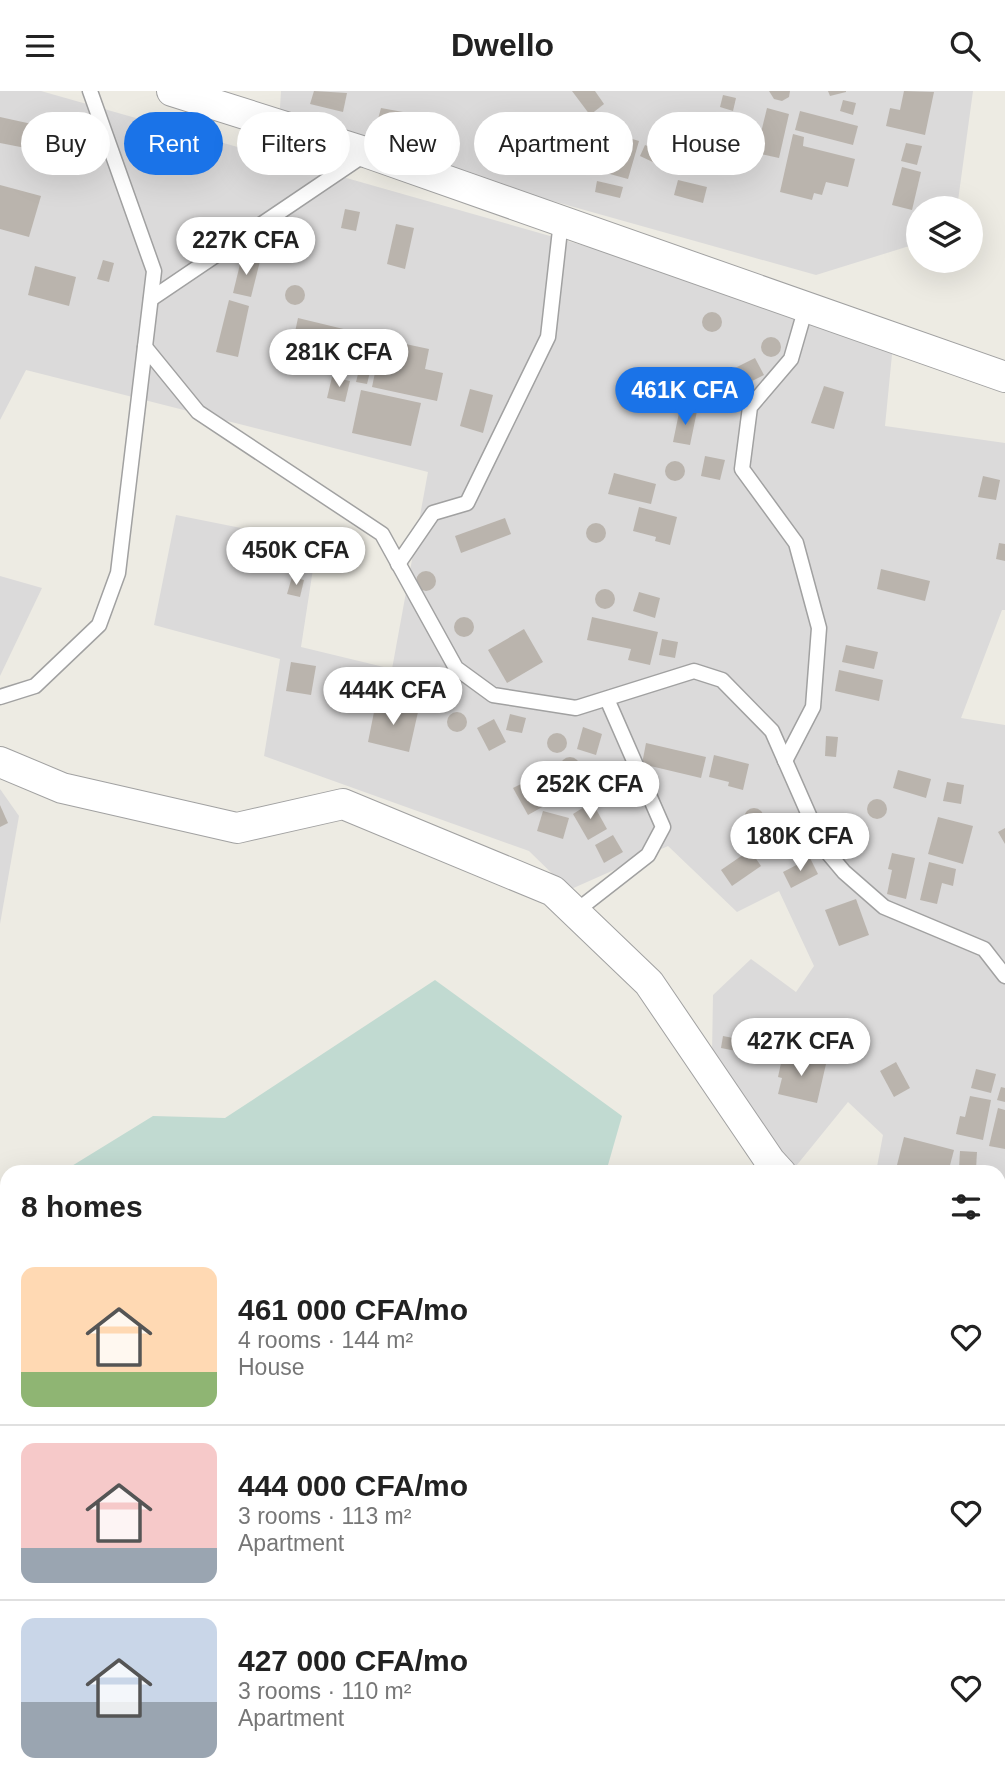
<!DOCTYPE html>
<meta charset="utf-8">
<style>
body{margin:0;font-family:Helvetica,sans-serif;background:#f2f2f2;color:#222;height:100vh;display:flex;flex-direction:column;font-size:26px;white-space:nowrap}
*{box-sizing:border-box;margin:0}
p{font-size:23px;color:#767676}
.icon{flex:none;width:38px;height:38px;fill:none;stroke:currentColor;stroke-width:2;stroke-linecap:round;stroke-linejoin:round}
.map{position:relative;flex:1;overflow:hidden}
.drawer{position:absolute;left:0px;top:1074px;width:1006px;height:625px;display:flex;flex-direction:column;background:#fff;border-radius:21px 21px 0 0;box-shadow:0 7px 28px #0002}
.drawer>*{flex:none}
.guide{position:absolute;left:21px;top:21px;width:964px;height:63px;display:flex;gap:14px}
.controls{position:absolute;left:906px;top:105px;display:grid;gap:14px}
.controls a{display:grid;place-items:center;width:77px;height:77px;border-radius:50%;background:#fff;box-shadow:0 7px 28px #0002;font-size:35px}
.price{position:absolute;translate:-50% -60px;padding:0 16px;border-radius:24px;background:#fff;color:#222;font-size:23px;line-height:46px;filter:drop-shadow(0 2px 4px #0008)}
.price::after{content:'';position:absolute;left:50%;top:42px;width:21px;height:16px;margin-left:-10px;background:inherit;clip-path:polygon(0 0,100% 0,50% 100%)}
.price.active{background:#1a73e8;color:#fff}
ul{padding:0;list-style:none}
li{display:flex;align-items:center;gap:21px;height:175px;padding:0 21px}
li+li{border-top:2px solid #e0e0e0}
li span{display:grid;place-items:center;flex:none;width:196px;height:140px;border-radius:14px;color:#555}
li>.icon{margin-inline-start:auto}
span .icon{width:84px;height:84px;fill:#fffc;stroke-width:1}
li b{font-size:30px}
h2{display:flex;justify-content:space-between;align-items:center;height:84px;padding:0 21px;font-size:30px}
.pill{padding:0 24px;border-radius:32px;background:#fff;box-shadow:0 7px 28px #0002;font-size:24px;line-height:63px}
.pill.active{background:#1a73e8;color:#fff}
header{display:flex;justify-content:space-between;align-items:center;height:91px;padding:0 21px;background:#fff;font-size:32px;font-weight:600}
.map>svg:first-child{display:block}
.residential{fill:#dbdada}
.wetland{fill:#c1dad1}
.building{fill:#bab4ad}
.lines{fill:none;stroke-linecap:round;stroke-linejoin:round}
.lane-casing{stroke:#a1a1a1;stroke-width:17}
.street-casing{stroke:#a1a1a1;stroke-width:32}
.highway-casing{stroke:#ca3156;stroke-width:41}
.lane{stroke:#fff;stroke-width:14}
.street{stroke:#fff;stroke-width:30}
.highway{stroke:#df9097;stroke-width:38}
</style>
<header><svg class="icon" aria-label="menu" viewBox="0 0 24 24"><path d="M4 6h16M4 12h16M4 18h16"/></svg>Dwello<svg class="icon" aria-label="search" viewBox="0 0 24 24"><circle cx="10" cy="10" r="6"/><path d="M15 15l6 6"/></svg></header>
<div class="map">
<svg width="1005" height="1698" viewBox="0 0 1005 1698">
<rect width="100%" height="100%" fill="#edebe3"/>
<!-- residential -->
<g class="residential">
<path d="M0,0H41L894,243L885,335L1005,352V519H1002L961,627L1005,634V1215L999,1214V1082L876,1081L883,1044L848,1011L792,1080L712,964L713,904L751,868L796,901L814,875L779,800L737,821L668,755L569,799L529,760L264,665L280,568L154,534L176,424L317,452L301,556L392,578L428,381L26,279L0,329Z"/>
<path d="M281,0H973L957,117H919V152L816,184L279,33Z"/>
<path d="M0,485L42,497L0,585Z"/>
<path d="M0,698L19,725L0,833Z"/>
<path d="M999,1275H1005V1353L999,1383Z"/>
<path d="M7,1478V1692H50L48,1698H0V1480Z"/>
<path d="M1005,1490V1698H196L198,1692H999V1491Z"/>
</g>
<!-- wetland -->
<g class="wetland">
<path d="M435,889L622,1025L606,1081H62L153,1025L225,1027Z"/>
<path d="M7,1116V1394L0,1388V1120Z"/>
</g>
<!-- building -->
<g class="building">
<path d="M314,0L347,2L343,21L310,13Z"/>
<path d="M572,0H595L604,13L590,24Z"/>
<path d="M769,0H790L789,6L782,10L774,8Z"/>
<path d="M828,0H846V1L830,5Z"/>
<path d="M904,0L934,1L925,44L886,35L890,17L900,19Z"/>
<path d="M723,4L736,7L733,20L720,16Z"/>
<path d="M843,9L856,12L853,24L840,20Z"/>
<path d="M381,17L403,21L400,32L378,28Z"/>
<path d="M767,17L789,23L779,67L756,62Z"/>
<path d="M800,20L858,35L853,54L795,39Z"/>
<path d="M0,26L50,37L46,61L0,52Z"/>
<path d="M535,29L548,32L544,51L530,48Z"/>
<path d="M606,40L639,50L628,88L588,77L593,62L600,64Z"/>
<path d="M793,43L804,46L803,55L855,68L848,96L826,91L822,104L814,102L812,109L780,101Z"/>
<path d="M906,52L922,55L917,74L901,70Z"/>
<path d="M645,54L662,61L657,73L640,65Z"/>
<path d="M902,76L921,81L912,119L892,114Z"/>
<path d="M678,89L707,96L703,112L674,104Z"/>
<path d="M597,90L623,96L620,107L595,101Z"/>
<path d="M0,94L41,105L29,146L0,138Z"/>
<path d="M345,118L360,121L356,140L341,137Z"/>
<path d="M396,133L414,137L405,178L387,173Z"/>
<path d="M242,165L260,170L251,206L233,202Z"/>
<path d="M103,169L114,172L109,191L97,188Z"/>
<path d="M35,175L76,186L69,215L28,204Z"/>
<circle cx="295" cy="204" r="10"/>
<path d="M229,209L249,215L238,266L216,261Z"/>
<circle cx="712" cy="231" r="10"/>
<path d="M298,227L360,242L351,283L289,269Z"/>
<circle cx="771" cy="256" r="10"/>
<path d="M382,248L429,258L425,278L443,282L437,310L372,296Z"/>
<path d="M755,267L764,284L736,298L727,281Z"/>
<path d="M360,275L371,277L367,293L356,291Z"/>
<path d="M332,286L350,290L345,311L327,307Z"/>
<path d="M824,295L844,301L834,338L811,332Z"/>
<path d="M470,298L493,304L483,342L460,335Z"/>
<path d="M361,299L421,312L411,355L352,342Z"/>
<circle cx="629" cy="309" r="10"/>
<path d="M680,317L697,320L690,354L673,351Z"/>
<path d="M705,365L725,369L720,389L701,385Z"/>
<circle cx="675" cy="380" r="10"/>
<path d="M614,382L656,393L651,413L608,403Z"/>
<path d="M983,385L1000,389L996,409L978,406Z"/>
<path d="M639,416L677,426L670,454L655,450L656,446L633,440Z"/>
<path d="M505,427L511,443L461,462L455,445Z"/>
<circle cx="596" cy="442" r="10"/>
<path d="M270,446L309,454L303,478L265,470Z"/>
<path d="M999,452L1005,453V470L996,468Z"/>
<path d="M881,478L930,490L925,510L877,498Z"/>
<circle cx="426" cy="490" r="10"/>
<path d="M292,486L304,489L300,506L287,503Z"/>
<circle cx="605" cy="508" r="10"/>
<path d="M639,501L660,507L655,527L633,520Z"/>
<circle cx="464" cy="536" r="10"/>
<path d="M592,526L658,541L650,574L628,569L631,558L587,549Z"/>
<path d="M524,538L543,571L507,592L488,559Z"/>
<path d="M662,548L678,551L675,567L659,564Z"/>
<path d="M846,554L878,561L874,578L842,571Z"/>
<path d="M291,571L316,575L311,604L286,600Z"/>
<path d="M839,579L883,589L879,610L835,600Z"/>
<path d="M408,593L422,597L419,611L405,608Z"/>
<path d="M376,611L418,621L409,661L368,651Z"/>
<circle cx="457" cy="631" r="10"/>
<path d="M510,623L526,627L522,642L506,639Z"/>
<path d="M494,628L506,651L489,660L477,637Z"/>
<path d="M583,636L602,643L596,664L577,658Z"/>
<circle cx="557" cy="652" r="10"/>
<path d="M826,645L838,646L836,666L825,665Z"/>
<path d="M646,652L706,666L701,687L642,673Z"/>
<path d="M714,664L749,673L743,699L728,695L729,691L709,686Z"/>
<circle cx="570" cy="676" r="10"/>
<path d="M898,679L931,688L926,707L893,697Z"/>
<path d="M529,689L544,715L528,724L513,697Z"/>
<path d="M947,691L964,694L961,713L943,710Z"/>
<circle cx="877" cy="718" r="10"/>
<path d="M592,711L607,738L588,749L573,723Z"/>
<path d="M0,714L8,732L0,736Z"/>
<circle cx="754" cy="727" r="10"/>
<path d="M543,720L569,727L563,748L537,740Z"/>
<circle cx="787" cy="732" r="10"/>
<path d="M938,726L973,735L963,773L928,763Z"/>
<path d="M1005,737V753L998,741Z"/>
<path d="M613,744L623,761L604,772L595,754Z"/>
<path d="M750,759L761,775L732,795L721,779Z"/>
<path d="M892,762L915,767L906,808L887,803L892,779L888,778Z"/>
<path d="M810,767L818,783L791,797L783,781Z"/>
<path d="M929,771L956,778L953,795L942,792L937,813L920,809Z"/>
<path d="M856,808L869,844L839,855L825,819Z"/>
<path d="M723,945L738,948L736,960L721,957Z"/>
<path d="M783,963L826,973L817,1012L778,1003L782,987L778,986Z"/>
<path d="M896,971L910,997L894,1006L880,980Z"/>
<path d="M976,978L996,983L991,1002L971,997Z"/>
<path d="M1001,996L1005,997V1011L997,1009Z"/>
<path d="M970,1005L991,1009L983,1049L956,1043L960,1025L965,1026Z"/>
<path d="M998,1017L1005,1019V1058L989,1055Z"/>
<path d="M904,1046L954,1059L948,1082H895Z"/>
<path d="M960,1060L977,1061L976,1078L959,1077Z"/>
<path d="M7,1515V1535L1,1534Z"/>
<path d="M1004,1613H1005V1637L999,1636Z"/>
<path d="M999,1685L1005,1686L1004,1698H993L994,1692H999Z"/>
<path d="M686,1692H776L775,1698H685Z"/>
<path d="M780,1692H891L889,1698H778Z"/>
<path d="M895,1692H951L949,1698H894Z"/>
</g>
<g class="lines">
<!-- lane casing -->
<g class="lane-casing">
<g id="lane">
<path d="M151,208L367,62"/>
<path d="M145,256L198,321L382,443L456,577L493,604L576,617L694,580L722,589L772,640L823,756L844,781L884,816L984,858L1005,885"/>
<path d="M398,473L433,422L467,412L548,246L561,130"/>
<path d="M0,606L35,595L99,534L118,482L154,180L90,0"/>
<path d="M785,670L813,616L819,537L796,452L742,378L750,316L791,268L806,216"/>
<path d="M575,821L648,764L663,736L607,608"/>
<path d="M999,1497L1005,1496"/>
<path d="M512,1698L513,1692"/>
</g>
</g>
<!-- street casing -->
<g class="street-casing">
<g id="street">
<path d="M172,0L368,62L1005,286"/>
<path d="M0,671L62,697L237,737L343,713L553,800L649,892L770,1070L781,1082"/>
<path d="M999,1230H1005"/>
</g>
</g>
<!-- highway casing -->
<g class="highway-casing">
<g id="highway">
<path d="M0,1639L7,1641"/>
<path d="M214,1692L237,1698"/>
</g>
</g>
<!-- lane -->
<use href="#lane" class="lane"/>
<!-- street -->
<use href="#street" class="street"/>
<!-- highway -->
<use href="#highway" class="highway"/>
</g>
</svg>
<div class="controls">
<a><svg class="icon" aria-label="layers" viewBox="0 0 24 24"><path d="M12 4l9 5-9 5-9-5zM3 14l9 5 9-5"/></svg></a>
</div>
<b class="price" style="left:246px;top:186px">227K CFA</b>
<b class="price" style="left:339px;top:298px">281K CFA</b>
<b class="price active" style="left:685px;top:336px">461K CFA</b>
<b class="price" style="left:296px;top:496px">450K CFA</b>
<b class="price" style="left:393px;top:636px">444K CFA</b>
<b class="price" style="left:590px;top:730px">252K CFA</b>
<b class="price" style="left:800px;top:782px">180K CFA</b>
<b class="price" style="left:801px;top:987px">427K CFA</b>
<div class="guide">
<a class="pill">Buy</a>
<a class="pill active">Rent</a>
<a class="pill">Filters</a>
<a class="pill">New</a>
<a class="pill">Apartment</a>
<a class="pill">House</a>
</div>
<section class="drawer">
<h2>8 homes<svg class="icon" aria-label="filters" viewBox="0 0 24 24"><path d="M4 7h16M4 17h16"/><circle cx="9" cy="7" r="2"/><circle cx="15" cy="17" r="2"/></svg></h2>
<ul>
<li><span style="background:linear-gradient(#ffd9b3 75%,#8fb573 0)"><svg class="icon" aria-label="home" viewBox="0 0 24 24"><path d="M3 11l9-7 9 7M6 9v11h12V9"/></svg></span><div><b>461 000 CFA/mo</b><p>4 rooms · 144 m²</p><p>House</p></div><svg class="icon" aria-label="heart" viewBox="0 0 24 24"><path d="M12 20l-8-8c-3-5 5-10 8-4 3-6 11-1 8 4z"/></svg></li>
<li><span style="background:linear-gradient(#f6c9c9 75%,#9aa5b1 0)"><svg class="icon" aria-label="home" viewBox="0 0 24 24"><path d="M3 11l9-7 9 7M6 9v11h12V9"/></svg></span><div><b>444 000 CFA/mo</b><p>3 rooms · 113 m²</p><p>Apartment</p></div><svg class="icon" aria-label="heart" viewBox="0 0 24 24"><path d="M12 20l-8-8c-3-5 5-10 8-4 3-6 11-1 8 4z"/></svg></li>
<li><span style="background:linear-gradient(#c9d6e8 60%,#9aa5b1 0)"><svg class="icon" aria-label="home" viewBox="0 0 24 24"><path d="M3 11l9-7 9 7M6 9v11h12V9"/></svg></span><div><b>427 000 CFA/mo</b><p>3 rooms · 110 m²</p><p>Apartment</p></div><svg class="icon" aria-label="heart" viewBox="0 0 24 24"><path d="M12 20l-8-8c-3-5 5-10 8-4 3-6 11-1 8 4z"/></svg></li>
</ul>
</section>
</div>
